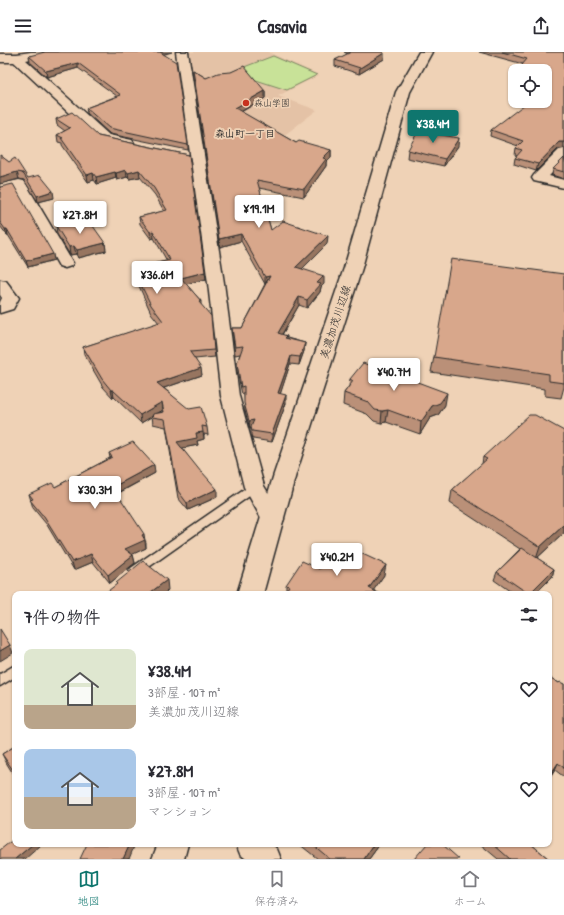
<!DOCTYPE html>
<html lang="ja">
<meta charset="utf-8">
<style>
body{margin:0;font-family:"Patrick Hand","Klee One",sans-serif;background:#f7f7f7;color:#2b2b33;height:100vh;display:flex;flex-direction:column;font-size:15px;white-space:nowrap}
*{box-sizing:border-box;margin:0}
p{font-size:13px;color:#7c7c81}
.icon{flex:none;width:22px;height:22px;fill:none;stroke:currentColor;stroke-width:2;stroke-linecap:round;stroke-linejoin:round}
.map{position:relative;flex:1;overflow:hidden}
.drawer{position:absolute;left:12px;top:539px;width:540px;height:256px;display:flex;flex-direction:column;background:#fff;border-radius:8px;box-shadow:0 1px 3px #0004}
.drawer>*{flex:none}
.tools{position:absolute;left:508px;top:12px;display:grid;gap:8px}
.tools a{display:grid;place-items:center;width:44px;height:44px;border-radius:8px;background:#fff;box-shadow:0 1px 3px #0004;font-size:20px}
.price{position:absolute;translate:-50% -34px;padding:0 9px;border-radius:4px;background:#fff;color:#222;font-size:13px;line-height:26px;filter:drop-shadow(0 1px 2px #0008)}
.price::after{content:'';position:absolute;left:50%;top:24px;width:12px;height:9px;margin-left:-6px;background:inherit;clip-path:polygon(0 0,100% 0,50% 100%)}
.price.active{background:#0f766e;color:#fff}
ul{padding:0;list-style:none}
li{display:flex;align-items:center;gap:12px;height:100px;padding:0 12px}
li span{display:grid;place-items:center;flex:none;width:112px;height:80px;border-radius:8px;color:#555}
li>.icon{margin-inline-start:auto}
span .icon{width:48px;height:48px;fill:#fffc;stroke-width:1}
li b{font-size:17px}
h2{display:flex;justify-content:space-between;align-items:center;height:48px;padding:0 12px;font-size:17px}
header{display:flex;justify-content:space-between;align-items:center;height:52px;padding:0 12px;background:#fff;font-size:18px;font-weight:700}
.tab-bar{display:flex;justify-content:space-around;align-items:center;height:56px;border-top:1px solid #e1e1e2;background:#fff;font-size:11px;color:#7c7c81}
.tab-bar a{display:grid;justify-items:center;gap:2px}
.tab-bar .active{color:#0f766e}
.map>svg:first-child{display:block}
.built{fill:#e4c2a6}
.green{fill:#c8e298;stroke:#7a8662}
.lines{fill:none;stroke-linecap:round;stroke-linejoin:round}
.lane-casing{stroke:#2b2b2b;stroke-width:3}
.street-casing{stroke:#2b2b2b;stroke-width:3}
.secondary-casing{stroke:#2b2b2b;stroke-width:3}
.lane{fill:#efd2b6;fill-rule:evenodd}
.street{fill:#efd2b6;fill-rule:evenodd}
.secondary{fill:#efd2b6;fill-rule:evenodd}
.wall{fill:#ba9078;stroke:#2b2b2b;fill-rule:evenodd}
.shaded-wall{fill:#977561;stroke:#2b2b2b}
.building{fill:#d8a78b;stroke:#2b2b2b}
.poi-dot{fill:#c8321e;stroke:#efd2b6;stroke-width:1.5}
.labels{text-anchor:middle;dominant-baseline:central;stroke-width:3.5;stroke-linejoin:round;paint-order:stroke}
.far-poi-label{font-size:9px;fill:#2b2b2b;stroke:#efd2b6;text-anchor:start}
.far-neighbourhood-label{font-size:10px;font-weight:bold;fill:#2b2b2b;stroke:#efd2b6}
.street-label{font-size:11px;fill:#2b2b2b;stroke:#efd2b6}
</style>
<header><svg class="icon" aria-label="menu" viewBox="0 0 24 24"><path d="M4 6h16M4 12h16M4 18h16"/></svg>Casavia<svg class="icon" aria-label="share" viewBox="0 0 24 24"><path d="M12 15V3M7 8l5-5 5 5M5 13v7h14v-7"/></svg></header>
<div class="map">
<svg width="564" height="807" viewBox="0 0 564 807">
<rect width="100%" height="100%" fill="#efd2b6"/>
<filter id="ink" filterUnits="userSpaceOnUse"><feTurbulence type="fractalNoise" baseFrequency=".025" numOctaves="2"/><feDisplacementMap in="SourceGraphic" scale="8" xChannelSelector="R" yChannelSelector="G"/><feConvolveMatrix kernelMatrix="1 2 1 2 8 2 1 2 1" color-interpolation-filters="sRGB"/></filter>
<g filter="url(#ink)">
<!-- built -->
<path class="built" d="M188,0H268L319,23L278,44L317,58L260,102L209,72L198,75Z"/>
<!-- green -->
<path class="green" d="M273,4L317,23L287,38L231,20Z"/>
<g class="lines">
<!-- lane casing -->
<g class="lane-casing">
<g id="lane">
<path d="M254,431L258,432L259,435L258,438L139,522L135,523L131,522L129,519L131,516Z"/>
<path d="M15,613V625L0,634V622Z"/>
</g>
</g>
<!-- street casing -->
<g class="street-casing">
<g id="street">
<path d="M31,0H57L55,2L26,8L109,83L132,88L134,91L132,94L127,95L99,89L14,10H0V2H17Z"/>
<path d="M176,0H188L224,231L239,344L264,434L284,467L281,473L273,475L265,473L244,435L221,344L208,231Z"/>
<path d="M564,97V109L549,124L564,128V136L534,129L532,126L534,123L559,98Z"/>
<path d="M19,128L24,129L26,132L73,211L71,214L65,216L59,214L15,137L0,140V132Z"/>
<path d="M0,228L6,229L19,246L13,257L0,261V250L2,246L0,243Z"/>
<path d="M236,792H271L277,797L281,807H246L240,802Z"/>
</g>
</g>
<!-- secondary casing -->
<g class="secondary-casing">
<g id="secondary">
<path d="M419,0H432L410,40L362,216L296,422L263,542H237L274,422L344,216L396,40Z"/>
<path d="M158,792H188L184,807H152Z"/>
</g>
</g>
<!-- lane -->
<use href="#lane" class="lane"/>
<!-- street -->
<use href="#street" class="street"/>
<!-- secondary -->
<use href="#secondary" class="secondary"/>
</g>
<!-- wall -->
<g class="wall">
<path d="M344,0H382L384,7L359,22L335,14V8L348,2Z"/>
<path d="M479,0H564V96L558,97L536,119L514,112L515,106L517,104L515,103L516,96L518,94L490,84L491,78L545,49V19L523,12Z"/>
<path d="M164,2L188,93V98L110,82L87,61L86,56L117,44L78,16L47,25L30,10L29,4Z"/>
<path d="M193,18L206,26L265,39V46L241,60L296,91L331,98V105L326,110V114L304,145L259,136L271,178L327,192L302,217L324,232L321,235L320,240L307,256L299,253L282,283L287,284V286L305,291L304,299L299,313L290,312L280,342L286,351L272,390L253,387L251,383V376L250,377L245,359L244,342H242L237,319V311L240,302L235,303L232,276H242L265,232L241,189L220,195L193,25Z"/>
<path d="M515,21V32H514V29H513L514,23Z"/>
<path d="M56,67L98,84L189,103L206,227L186,232L201,249V253L214,298L215,305L195,307L202,323L164,336L207,375L208,383L204,382V387L197,389L198,393L182,396L217,445L188,458L178,446L166,375L153,372L152,364L141,371L114,345L113,346L103,335L84,302L83,295L159,271L151,261L139,234L138,227L151,224L149,220L148,213L167,209L154,186L151,187L140,172L139,165L164,159L155,143L140,125L129,127L127,125L117,128L116,126L97,132L94,128L88,130L62,93V91L58,90L57,83L65,79L57,73ZM163,358L164,360L158,361Z"/>
<path d="M458,94L444,114L407,106L408,98Z"/>
<path d="M0,103L28,126L54,146L38,150L24,128L19,127Z"/>
<path d="M564,106V127L552,123L553,117Z"/>
<path d="M0,135L54,208L28,215L8,183H7L0,174Z"/>
<path d="M56,174L105,191L106,199L78,206L76,202L70,203L57,182Z"/>
<path d="M564,222V335L561,346L545,344V337L431,320L434,305Z"/>
<path d="M350,327L445,353L438,363L430,366L420,382L386,370L381,371L374,369L367,362L343,353L344,341L349,334Z"/>
<path d="M564,379V481L537,506L554,517L552,525L535,542H514L494,528L497,520L520,497L450,451L452,438L482,412L483,405Z"/>
<path d="M109,401L155,421L117,442L146,490V496L132,502L133,503L135,511L110,531L93,510L74,518L47,473L33,456L29,442L55,435L110,406Z"/>
<path d="M342,514L384,523L373,538L380,542H284L286,539V533Z"/>
<path d="M549,625L559,631L564,632V725L555,718L549,727Z"/>
<path d="M15,694V725L7,712L2,702Z"/>
<path d="M299,792H380L369,807H318Z"/>
<path d="M480,792H531L549,807H498Z"/>
</g>
<!-- shaded-wall -->
<g class="shaded-wall">
<path d="M158,0H172L158,4Z"/>
<path d="M384,1V7L359,22L360,16Z"/>
<path d="M78,11V16L47,25L46,19Z"/>
<path d="M265,39V46L235,63V56Z"/>
<path d="M459,86L458,94L444,114L445,107Z"/>
<path d="M559,90H564V96L558,97L536,119L538,112Z"/>
<path d="M331,98V105L326,110V114L304,145V137L323,106Z"/>
<path d="M126,118L127,125L117,128L116,121Z"/>
<path d="M139,118L140,125L129,127L128,121Z"/>
<path d="M17,120L19,127L0,132V125Z"/>
<path d="M115,120L116,126L97,132L96,125Z"/>
<path d="M93,121L94,128L88,130L87,123Z"/>
<path d="M53,139L54,146L38,150L37,144Z"/>
<path d="M5,177H7L8,183H7Z"/>
<path d="M153,179L154,186L151,187L150,180Z"/>
<path d="M241,182V189L220,195L219,187Z"/>
<path d="M328,184L327,192L296,223V215Z"/>
<path d="M105,191L106,199L78,206L77,198Z"/>
<path d="M74,194L76,202L70,203L69,195Z"/>
<path d="M53,202L54,208L28,215L26,209Z"/>
<path d="M205,220L206,227L182,233L181,226Z"/>
<path d="M270,224L265,232V225Z"/>
<path d="M324,224V232L321,235L320,240L307,256V248L317,231Z"/>
<path d="M299,245V253L278,289V281Z"/>
<path d="M305,291L304,299L299,313L300,305Z"/>
<path d="M291,304L290,312L278,349V341Z"/>
<path d="M201,316L202,323L158,338L157,331Z"/>
<path d="M111,338H113L114,345L113,346Z"/>
<path d="M447,341L445,353L438,363L430,366L420,382L421,370L432,354Z"/>
<path d="M286,343V351L272,390V382Z"/>
<path d="M162,350L163,358L141,371L140,363Z"/>
<path d="M388,358L386,370L381,371L382,359Z"/>
<path d="M254,368L255,376L250,377L249,369Z"/>
<path d="M203,380L204,387L197,389L198,393L178,397L177,390L196,381Z"/>
<path d="M154,413L155,421L114,443L113,435Z"/>
<path d="M217,437V445L188,458L187,451Z"/>
<path d="M564,473V481L536,507L540,495Z"/>
<path d="M144,482L146,496L127,505L125,497Z"/>
<path d="M91,502L93,510L74,518L72,510Z"/>
<path d="M133,503L135,511L110,531L108,523Z"/>
<path d="M386,513L384,523L371,542L369,536Z"/>
<path d="M554,517L552,525L535,542H529Z"/>
<path d="M167,528L168,538L164,542H151V540Z"/>
<path d="M10,593L13,601L0,609V599Z"/>
<path d="M558,711L555,718L549,727L552,720Z"/>
<path d="M33,792H39L40,794L25,807H15Z"/>
<path d="M130,792H135L129,807H123Z"/>
<path d="M374,792H380L369,807H364Z"/>
</g>
<!-- building -->
<g class="building">
<path d="M45,0H160L176,10L188,93L109,76L86,56L121,43L78,11L46,19L29,4Z"/>
<path d="M351,0H382L384,1L360,16L335,8Z"/>
<path d="M502,0H564V90H559L538,112L515,106L522,98L516,96L523,89L491,78L529,49H545V19H517L527,7Z"/>
<path d="M244,14L265,39L235,56L296,91L299,89L331,98L323,106L326,107L304,137L257,128L271,178L283,169L328,184L296,215L324,224L317,231L321,232L307,248L299,245L278,281L287,284L285,286L305,291L300,305L291,304L278,341L286,343L272,382L252,379L251,375L254,368L249,369L244,351V334L241,335L237,311L243,294L235,295L232,276H242L270,224L265,225L241,182L219,187L193,18L206,26L218,21L231,20Z"/>
<path d="M72,60L98,84L189,103L205,220L181,226L201,249L199,250L211,264L214,298L190,300L201,316L157,331L189,357L201,355L207,375L202,374L203,380L196,381L197,386L177,390L201,420H202L217,437L187,451L178,439L165,367L152,365L153,362L164,360L162,350L140,363L113,338H111L102,327L83,295L163,269L151,253L138,227L153,224L148,213L170,208L153,179L150,180L139,165L167,158L154,136L139,118L128,121L126,118L116,121L115,120L96,125L93,121L87,123L61,86H63L57,83L70,76L56,67Z"/>
<path d="M418,79L459,86L445,107L408,98Z"/>
<path d="M0,103L9,110L15,106L28,126L40,123L53,139L37,144L23,121L17,120L0,125Z"/>
<path d="M564,106V120L553,117Z"/>
<path d="M13,132L53,202L26,209L7,177H5L0,170V135Z"/>
<path d="M88,167L105,191L77,198L74,194L69,195L56,174Z"/>
<path d="M451,207L564,222V331L549,329V322L434,305Z"/>
<path d="M363,311L368,313L369,312L447,341L440,351L432,354L421,370L388,358L382,359L375,358L368,350L344,341L353,329L350,327Z"/>
<path d="M529,363H535L564,379V473L540,495L452,438L487,407L483,405Z"/>
<path d="M133,390L154,413L113,435L144,482L142,483L145,488L125,497L133,503L108,523L91,502L72,510L44,465L30,448L33,447L29,442L52,431L55,435L112,405L109,401Z"/>
<path d="M522,496L554,517L529,542L497,520Z"/>
<path d="M354,498L386,513L369,536L380,542H285L284,541L289,534L286,533L302,509L320,517L327,507L342,514Z"/>
<path d="M143,509L167,528L151,540L153,542H104L117,532L116,531Z"/>
<path d="M0,577L10,593L0,599Z"/>
<path d="M549,625L559,631L560,630L564,632V716L558,711L552,720L549,718Z"/>
<path d="M15,694V721L2,702Z"/>
<path d="M15,786V792H33L15,807H0V798Z"/>
<path d="M87,792H130L123,807H80Z"/>
<path d="M312,792H374L364,807H330Z"/>
<path d="M427,792H442L459,807H414Z"/>
<path d="M493,792H531L549,807H510Z"/>
</g>
</g>
<!-- markers -->
<circle class="poi-dot" cx="246" cy="51" r="4"/>
<g class="labels">
<!-- far-poi labels -->
<g class="far-poi-label">
<text x="254" y="51">森山学園</text>
</g>
<!-- far-neighbourhood labels -->
<g class="far-neighbourhood-label">
<text x="245" y="81">森山町一丁目</text>
</g>
<!-- street labels -->
<g class="street-label">
<text transform="translate(335 270) rotate(-72)">美濃加茂川辺線</text>
</g>
</g>
</svg>
<div class="tools">
<a><svg class="icon" aria-label="locate" viewBox="0 0 24 24"><circle cx="12" cy="12" r="6"/><path d="M12 2v4M12 18v4M2 12h4M18 12h4"/></svg></a>
</div>
<b class="price active" style="left:433px;top:92px">¥38.4M</b>
<b class="price" style="left:259px;top:177px">¥19.1M</b>
<b class="price" style="left:80px;top:183px">¥27.8M</b>
<b class="price" style="left:157px;top:243px">¥36.6M</b>
<b class="price" style="left:394px;top:340px">¥40.7M</b>
<b class="price" style="left:95px;top:458px">¥30.3M</b>
<b class="price" style="left:337px;top:525px">¥40.2M</b>
<section class="drawer">
<h2>7件の物件<svg class="icon" aria-label="filters" viewBox="0 0 24 24"><path d="M4 7h16M4 17h16"/><circle cx="9" cy="7" r="2"/><circle cx="15" cy="17" r="2"/></svg></h2>
<ul>
<li><span style="background:linear-gradient(#dfe7d0 70%,#b9a48a 0)"><svg class="icon" aria-label="home" viewBox="0 0 24 24"><path d="M3 11l9-7 9 7M6 9v11h12V9"/></svg></span><div><b>¥38.4M</b><p>3部屋 · 107 m²</p><p>美濃加茂川辺線</p></div><svg class="icon" aria-label="heart" viewBox="0 0 24 24"><path d="M12 20l-8-8c-3-5 5-10 8-4 3-6 11-1 8 4z"/></svg></li>
<li><span style="background:linear-gradient(#a9c7e8 60%,#b9a48a 0)"><svg class="icon" aria-label="home" viewBox="0 0 24 24"><path d="M3 11l9-7 9 7M6 9v11h12V9"/></svg></span><div><b>¥27.8M</b><p>3部屋 · 107 m²</p><p>マンション</p></div><svg class="icon" aria-label="heart" viewBox="0 0 24 24"><path d="M12 20l-8-8c-3-5 5-10 8-4 3-6 11-1 8 4z"/></svg></li>
</ul>
</section>
</div>
<nav class="tab-bar">
<a class="active"><svg class="icon" aria-label="map" viewBox="0 0 24 24"><path d="M3 6l6-2 6 2 6-2v14l-6 2-6-2-6 2zM9 4v14M15 6v14"/></svg>地図</a>
<a><svg class="icon" aria-label="saved" viewBox="0 0 24 24"><path d="M7 4h10v16l-5-4-5 4z"/></svg>保存済み</a>
<a><svg class="icon" aria-label="home" viewBox="0 0 24 24"><path d="M3 11l9-7 9 7M6 9v11h12V9"/></svg>ホーム</a>
</nav>
